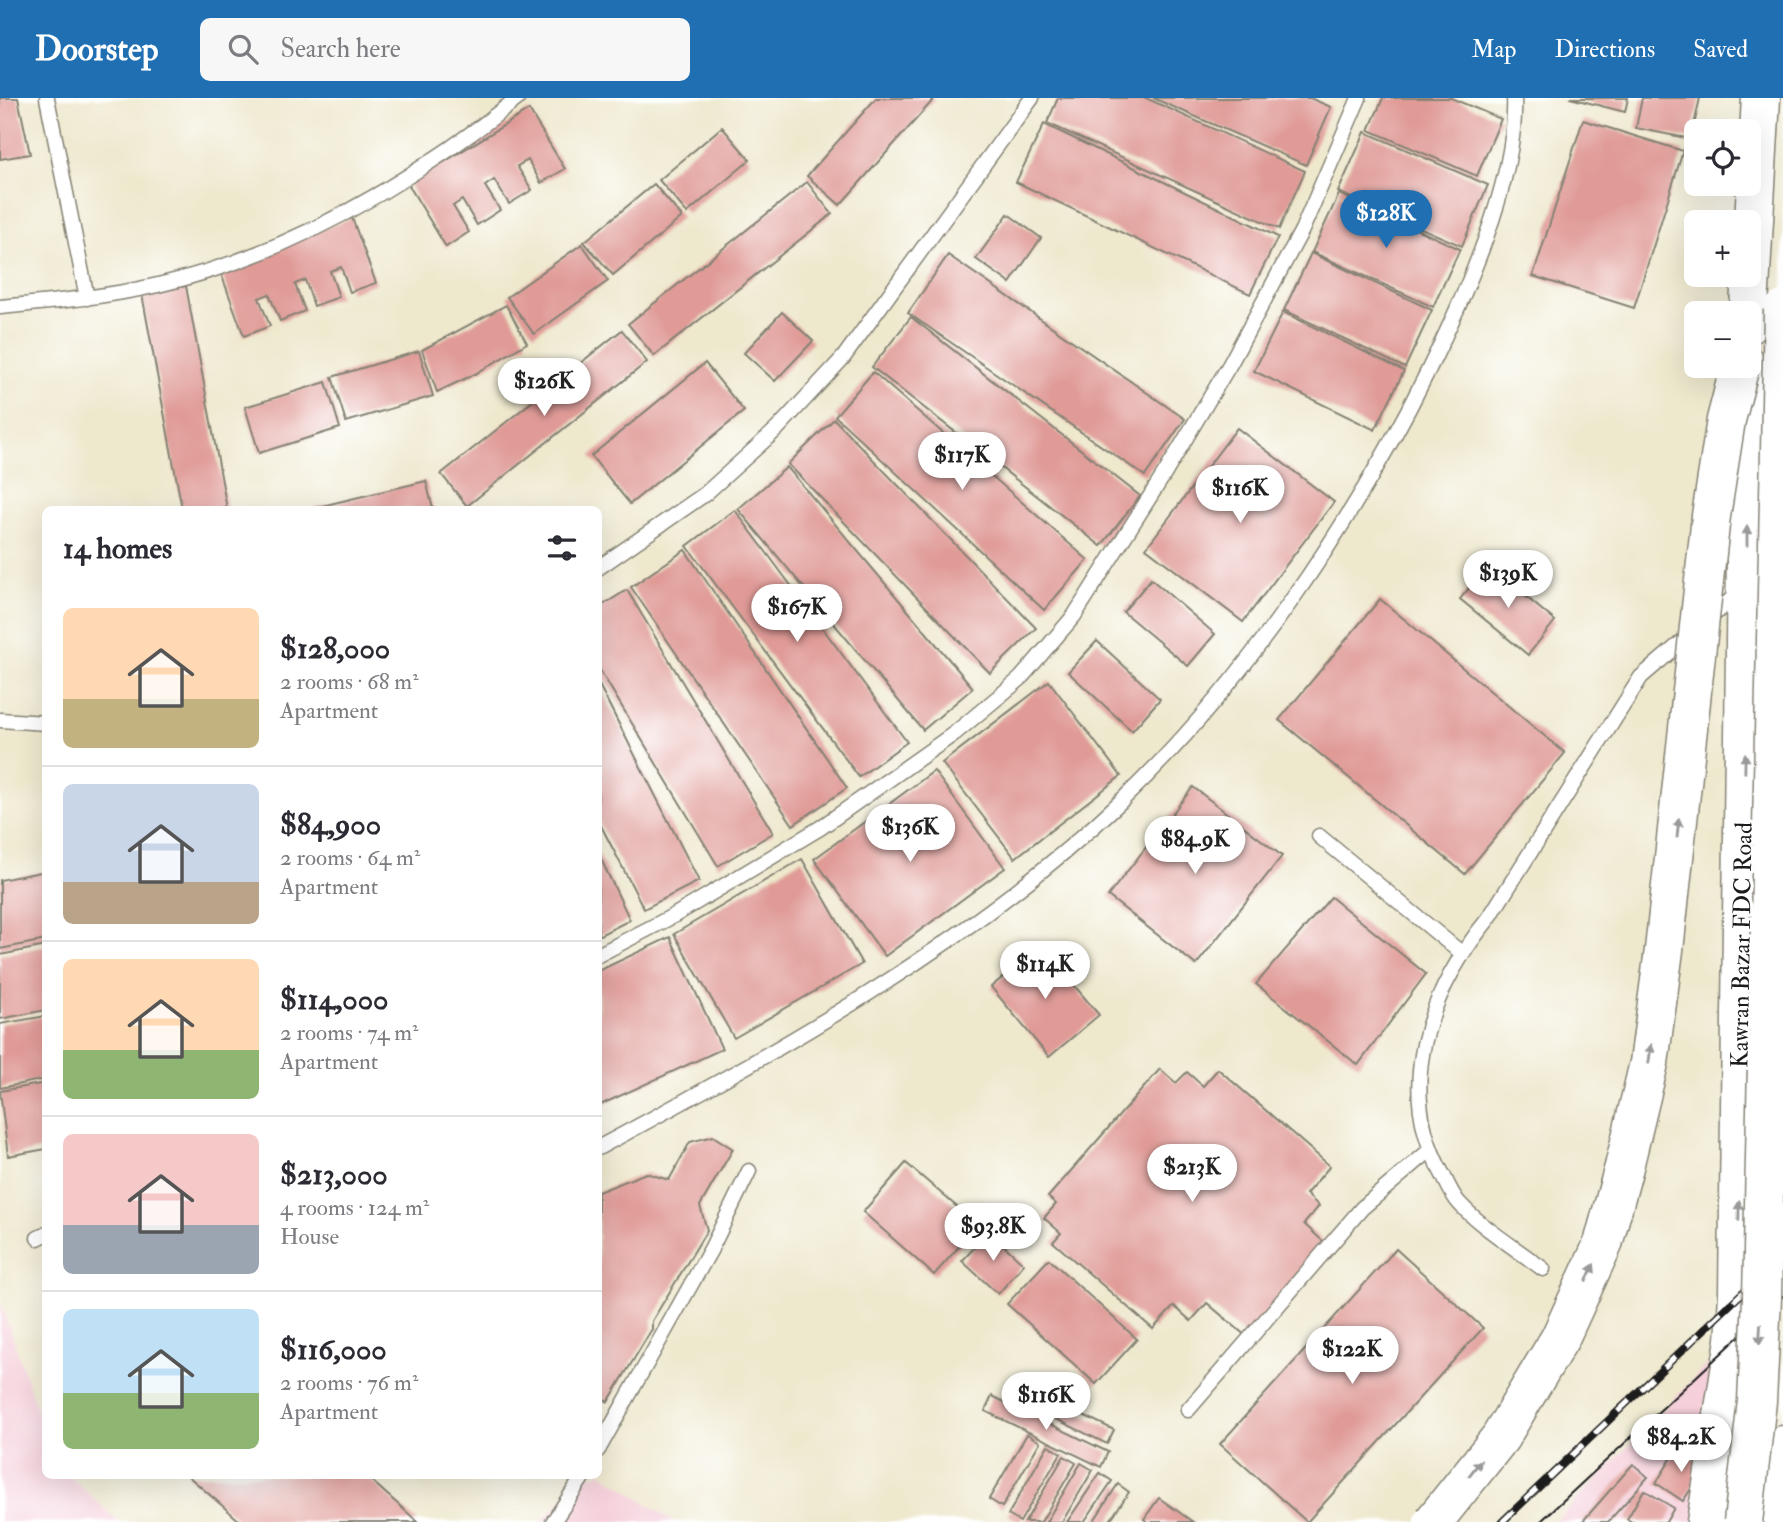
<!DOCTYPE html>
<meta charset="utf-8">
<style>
body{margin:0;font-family:"IM FELL Double Pica",serif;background:#f7f7f7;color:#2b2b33;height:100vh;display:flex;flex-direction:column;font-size:26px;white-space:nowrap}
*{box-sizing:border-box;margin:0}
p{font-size:23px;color:#7c7c81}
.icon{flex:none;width:38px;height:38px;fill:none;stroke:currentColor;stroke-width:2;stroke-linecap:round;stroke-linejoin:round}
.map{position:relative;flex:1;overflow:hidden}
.details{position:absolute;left:42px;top:408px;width:560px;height:973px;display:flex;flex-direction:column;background:#fff;border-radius:10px;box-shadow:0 7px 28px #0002}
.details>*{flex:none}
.fabs{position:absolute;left:1684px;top:21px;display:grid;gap:14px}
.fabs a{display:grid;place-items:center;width:77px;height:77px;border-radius:10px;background:#fff;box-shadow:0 7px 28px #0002;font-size:35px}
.price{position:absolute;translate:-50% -60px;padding:0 16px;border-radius:24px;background:#fff;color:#222;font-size:23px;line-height:46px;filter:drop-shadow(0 2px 4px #0008)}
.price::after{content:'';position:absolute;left:50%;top:42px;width:21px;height:16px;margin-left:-10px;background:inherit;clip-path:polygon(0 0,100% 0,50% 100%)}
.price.active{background:#1f6fb2;color:#fff}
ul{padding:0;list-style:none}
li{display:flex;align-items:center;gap:21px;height:175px;padding:0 21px}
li+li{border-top:2px solid #e1e1e2}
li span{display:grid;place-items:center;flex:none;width:196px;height:140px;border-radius:10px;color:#555}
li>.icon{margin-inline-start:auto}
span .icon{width:84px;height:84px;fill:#fffc;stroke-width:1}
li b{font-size:30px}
h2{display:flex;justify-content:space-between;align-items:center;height:84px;padding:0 21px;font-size:30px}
header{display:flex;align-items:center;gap:42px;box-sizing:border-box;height:98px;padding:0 35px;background:#1f6fb2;color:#fff}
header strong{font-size:33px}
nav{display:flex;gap:38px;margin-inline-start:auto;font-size:24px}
.search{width:490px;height:63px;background:#f7f7f7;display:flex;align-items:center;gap:18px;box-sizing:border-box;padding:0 24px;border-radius:10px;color:#7c7c81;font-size:26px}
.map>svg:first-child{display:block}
.built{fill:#f5cfda}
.building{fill:#e09b97}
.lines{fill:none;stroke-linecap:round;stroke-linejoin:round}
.service-casing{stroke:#858274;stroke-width:17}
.primary-casing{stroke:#858274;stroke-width:41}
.service{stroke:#fff;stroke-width:14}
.primary{stroke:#fff;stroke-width:38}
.tram{stroke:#1c1c1c;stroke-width:2}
.rail-casing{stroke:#1c1c1c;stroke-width:8}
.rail{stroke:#fff;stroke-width:5;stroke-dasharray:16;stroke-linecap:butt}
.primary-bridge-casing{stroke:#858274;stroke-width:41;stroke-linecap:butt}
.motorway-bridge-casing{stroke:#858274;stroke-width:41;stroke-linecap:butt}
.primary-bridge{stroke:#fff;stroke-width:38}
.motorway-bridge{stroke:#fff;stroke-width:38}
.oneway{fill:#999}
.labels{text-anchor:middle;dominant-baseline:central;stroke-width:6;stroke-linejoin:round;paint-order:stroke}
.street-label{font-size:24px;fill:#1c1c1c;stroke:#fff}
</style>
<header>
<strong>Doorstep</strong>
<div class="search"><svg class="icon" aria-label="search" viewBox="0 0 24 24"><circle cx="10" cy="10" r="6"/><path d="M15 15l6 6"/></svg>Search here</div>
<nav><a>Map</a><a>Directions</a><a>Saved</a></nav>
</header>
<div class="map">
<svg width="1783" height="1424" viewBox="0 0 1783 1424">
<rect width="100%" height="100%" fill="#fff"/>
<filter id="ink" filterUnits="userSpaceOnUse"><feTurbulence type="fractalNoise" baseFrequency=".0143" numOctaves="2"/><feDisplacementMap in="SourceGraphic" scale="14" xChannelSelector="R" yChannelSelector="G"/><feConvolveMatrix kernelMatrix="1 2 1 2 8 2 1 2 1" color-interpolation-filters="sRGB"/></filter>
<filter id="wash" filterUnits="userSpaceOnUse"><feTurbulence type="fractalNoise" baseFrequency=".00686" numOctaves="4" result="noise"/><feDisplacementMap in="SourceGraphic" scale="28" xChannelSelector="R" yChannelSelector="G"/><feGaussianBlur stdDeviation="1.57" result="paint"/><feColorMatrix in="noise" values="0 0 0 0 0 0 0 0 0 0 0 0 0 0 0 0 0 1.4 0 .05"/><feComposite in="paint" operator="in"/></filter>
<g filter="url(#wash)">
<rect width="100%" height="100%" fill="#eee8cd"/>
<!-- built -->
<g class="built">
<path d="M0,1202L45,1336L46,1377H68L119,1424H0Z"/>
<path d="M1727,1246L1694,1424H1555Z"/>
<path d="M599,1373L674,1424H541L585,1377H598Z"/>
</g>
<g id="blocks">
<!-- building -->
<g class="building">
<path d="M0,0H18L30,56L0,61Z"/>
<path d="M876,0H935L840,107L807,78Z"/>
<path d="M1058,0H1146L1305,73L1279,131L1047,25Z"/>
<path d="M1153,0H1310L1331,9L1306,67Z"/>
<path d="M1383,0H1451L1501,21L1477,78L1369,32Z"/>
<path d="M1570,0H1628L1625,14Z"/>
<path d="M1642,0H1700L1691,41L1636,30Z"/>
<path d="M529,12L565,71L541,85L528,62L517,68L532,92L509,106L494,82L485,88L500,112L477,127L462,102L453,108L469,134L446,149L408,86Z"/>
<path d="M1583,22L1683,53L1634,210L1533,178Z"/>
<path d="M1044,26L1278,139L1250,196L1016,84Z"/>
<path d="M722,29L750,62L687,115L659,82Z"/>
<path d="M1365,34L1488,87L1462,148L1338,94Z"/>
<path d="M807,84L832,116L654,258L628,226Z"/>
<path d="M654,86L682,119L613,177L584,144Z"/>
<path d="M1339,96L1460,151L1433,209L1312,154Z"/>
<path d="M1008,116L1041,140L1010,185L976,161Z"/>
<path d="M352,120L376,185L350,194L341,169L330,173L339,199L314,208L305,182L295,186L305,213L280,223L269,196L259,200L270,228L244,238L219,170Z"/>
<path d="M582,146L608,183L534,236L507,199Z"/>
<path d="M1311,155L1432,212L1405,270L1284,212Z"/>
<path d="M948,157L1185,321L1145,378L908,215Z"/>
<path d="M186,188L227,411H182L142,196Z"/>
<path d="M506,207L527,245L475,276L437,294L422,252Z"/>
<path d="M782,214L813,243L775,283L744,255Z"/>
<path d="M1283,214L1404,273L1375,332L1254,273Z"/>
<path d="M911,219L1140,398L1101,448L872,269Z"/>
<path d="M622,232L647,264L467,408L441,376Z"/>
<path d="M419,253L433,298L346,324L332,279Z"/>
<path d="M705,265L744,313L630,406L591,358Z"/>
<path d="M873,274L1088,462L1044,512L835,318Z"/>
<path d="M326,284L340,330L259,355L245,309Z"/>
<path d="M834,321L1036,530L990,575L788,366Z"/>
<path d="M1237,330L1334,404L1243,524L1146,450Z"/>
<path d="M787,369L973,590L923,632L738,411Z"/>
<path d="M426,383L433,411H313V410Z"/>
<path d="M735,412L907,644L859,679L687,448Z"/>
<path d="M685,452L847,690L793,727L631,489Z"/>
<path d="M1488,467L1555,523L1528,557L1460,501Z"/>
<path d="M1151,481L1215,536L1188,568L1123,514Z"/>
<path d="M627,492L773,735L718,768L598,569V510Z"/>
<path d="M1380,501L1565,655L1465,776L1279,622Z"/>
<path d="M1097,543L1160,601L1132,633L1068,574Z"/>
<path d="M1049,583L1121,678L1015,760L942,665Z"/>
<path d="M598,585L699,783L644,811L598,722Z"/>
<path d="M934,673L1005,770L885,858L814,761Z"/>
<path d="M1193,689L1282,758L1196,867L1108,798Z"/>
<path d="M598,755L630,822L598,838Z"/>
<path d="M802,761L862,866L734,940L674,836Z"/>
<path d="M46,773V842L0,851V782Z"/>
<path d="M1331,799L1426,876L1358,967L1256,886Z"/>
<path d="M670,839L722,951L598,1008V873Z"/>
<path d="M46,848V912L0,921V857Z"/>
<path d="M1041,848L1099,917L1049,959L991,889Z"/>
<path d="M46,918V981L0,990V926Z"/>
<path d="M1160,971L1176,985L1187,974L1203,988L1218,971L1330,1068L1306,1096L1319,1108L1304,1126L1326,1146L1246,1238L1207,1205L1191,1223L1174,1208L1153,1231L1053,1144L1061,1135L1044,1120L1056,1106L1048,1099Z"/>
<path d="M46,985V1051L8,1058L0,993Z"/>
<path d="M713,1038L733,1051L700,1108L707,1132L652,1223V1231L608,1304L598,1296V1094L646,1075L669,1082L690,1044Z"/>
<path d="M906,1065L978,1127L934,1177L863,1114Z"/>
<path d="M989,1134L1024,1166L998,1196L962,1163Z"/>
<path d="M1396,1151L1483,1230L1307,1424L1220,1346Z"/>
<path d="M1049,1161L1137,1241L1096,1286L1007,1206Z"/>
<path d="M1020,1286L1114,1332L1107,1346L1013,1300Z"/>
<path d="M992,1298L1108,1354L1101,1369L985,1313Z"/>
<path d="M1027,1336L1040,1344L1002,1409L989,1401Z"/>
<path d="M1048,1347L1061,1355L1020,1424L1008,1417Z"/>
<path d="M1678,1350L1706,1368L1683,1403L1656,1385Z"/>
<path d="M1064,1358L1076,1365L1041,1424H1025Z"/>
<path d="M1081,1365L1093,1372L1062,1424H1046Z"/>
<path d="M1633,1366L1648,1379L1608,1424H1582Z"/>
<path d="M1100,1375L1112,1383L1084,1424H1067Z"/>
<path d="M187,1377H365L418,1424H241Z"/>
<path d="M1118,1386L1129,1394L1109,1424H1093Z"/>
<path d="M1644,1392L1674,1410L1666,1424H1632L1627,1421Z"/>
<path d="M1159,1400L1193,1424H1148L1144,1421Z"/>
</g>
</g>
</g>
<g filter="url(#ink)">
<use href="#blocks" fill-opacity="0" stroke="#858274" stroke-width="2"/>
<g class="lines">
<!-- service casing -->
<g class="service-casing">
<g id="service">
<path d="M47,0L87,200"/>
<path d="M0,209C53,204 106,199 158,187C291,156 412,84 518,0"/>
<path d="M598,470L705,396L777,331L843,260L1032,0"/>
<path d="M1706,523L1741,493"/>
<path d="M0,622L46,625"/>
<path d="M1319,738L1460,854"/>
<path d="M598,857L675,817L820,730L955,635L1020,581L1074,518L1165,375L1230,266L1302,132L1359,0"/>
<path d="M598,1050C778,953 970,847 1119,705C1242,589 1352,426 1427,275C1463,202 1518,82 1514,0"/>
<path d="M38,1140L46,1136"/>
<path d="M1543,1171C1516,1150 1482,1130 1459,1105C1452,1097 1447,1085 1443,1077C1393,989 1429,893 1489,820L1641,579L1690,537"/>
<path d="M1188,1312L1362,1110L1429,1053"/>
<path d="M598,1352L711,1151L749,1073"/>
<path d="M553,1424L584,1377"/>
</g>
</g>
<!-- primary casing -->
<g class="primary-casing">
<g id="primary">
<path d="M1748,227L1761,0"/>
<path d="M1706,1424L1735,1242L1738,1198L1748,268"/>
<path d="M1775,1424L1783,1347"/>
</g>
</g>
<!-- service -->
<use href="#service" class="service"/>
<!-- primary -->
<use href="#primary" class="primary"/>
<!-- tram -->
<path class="tram" d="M1540,1424L1783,1198"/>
<!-- rail casing -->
<g class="rail-casing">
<path id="rail" d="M1502,1424L1783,1156"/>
</g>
<!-- rail -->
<use href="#rail" class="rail"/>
<!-- primary-bridge casing -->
<g class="primary-bridge-casing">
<path id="primary-bridge" d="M1743,1424L1757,1303L1762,1200L1783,212"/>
</g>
<!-- motorway-bridge casing -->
<g class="motorway-bridge-casing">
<path id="motorway-bridge" d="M1433,1424L1500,1340L1560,1240L1603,1146L1624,1069L1649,965L1664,852L1711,418L1726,322L1740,268"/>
</g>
<!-- primary-bridge -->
<use href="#primary-bridge" class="primary-bridge"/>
<!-- motorway-bridge -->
<use href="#motorway-bridge" class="motorway-bridge"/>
</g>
<!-- one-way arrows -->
<defs><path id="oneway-solid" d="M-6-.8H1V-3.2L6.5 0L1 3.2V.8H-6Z" transform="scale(1.75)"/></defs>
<g class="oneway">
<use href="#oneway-solid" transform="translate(1747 438) rotate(-90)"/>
<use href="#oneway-solid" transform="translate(1745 665) rotate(-89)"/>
<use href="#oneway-solid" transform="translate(1678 730) rotate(-84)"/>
<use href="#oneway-solid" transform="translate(1650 956) rotate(-82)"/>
<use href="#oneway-solid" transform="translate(1739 1113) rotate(-89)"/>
<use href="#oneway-solid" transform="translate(1590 1175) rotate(-65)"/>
<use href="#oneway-solid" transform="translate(1760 1236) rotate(93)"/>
<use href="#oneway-solid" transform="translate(1475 1370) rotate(-52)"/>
</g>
</g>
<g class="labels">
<!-- street labels -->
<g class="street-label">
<text transform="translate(1742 847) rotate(-89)">Kawran Bazar FDC Road</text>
</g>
</g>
</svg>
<div class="fabs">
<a><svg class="icon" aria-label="locate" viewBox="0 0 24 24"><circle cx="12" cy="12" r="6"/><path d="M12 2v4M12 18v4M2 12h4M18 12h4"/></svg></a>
<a>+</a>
<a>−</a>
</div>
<b class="price active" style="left:1386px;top:152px">$128K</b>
<b class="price" style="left:544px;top:320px">$126K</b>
<b class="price" style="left:962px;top:394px">$117K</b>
<b class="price" style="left:1240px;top:427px">$116K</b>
<b class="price" style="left:1508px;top:512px">$139K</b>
<b class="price" style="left:797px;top:546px">$167K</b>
<b class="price" style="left:910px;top:766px">$136K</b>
<b class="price" style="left:1195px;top:778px">$84.9K</b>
<b class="price" style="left:1045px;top:903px">$114K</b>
<b class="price" style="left:1192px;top:1106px">$213K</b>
<b class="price" style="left:993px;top:1165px">$93.8K</b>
<b class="price" style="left:1352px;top:1288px">$122K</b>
<b class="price" style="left:1046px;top:1334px">$116K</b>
<b class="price" style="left:1681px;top:1376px">$84.2K</b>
<section class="details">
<h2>14 homes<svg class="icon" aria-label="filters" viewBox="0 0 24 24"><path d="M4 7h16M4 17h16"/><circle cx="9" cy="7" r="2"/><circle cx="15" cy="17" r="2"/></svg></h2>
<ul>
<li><span style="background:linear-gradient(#ffd9b3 65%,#c2b280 0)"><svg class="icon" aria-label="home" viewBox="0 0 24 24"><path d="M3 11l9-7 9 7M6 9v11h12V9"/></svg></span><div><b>$128,000</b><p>2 rooms · 68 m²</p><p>Apartment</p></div></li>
<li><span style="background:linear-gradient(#c9d6e8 70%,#b9a48a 0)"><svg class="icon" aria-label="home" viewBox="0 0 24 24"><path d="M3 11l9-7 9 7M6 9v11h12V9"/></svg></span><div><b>$84,900</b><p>2 rooms · 64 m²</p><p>Apartment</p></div></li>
<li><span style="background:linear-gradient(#ffd9b3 65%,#8fb573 0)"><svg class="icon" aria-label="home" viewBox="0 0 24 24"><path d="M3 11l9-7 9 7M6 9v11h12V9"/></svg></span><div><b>$114,000</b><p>2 rooms · 74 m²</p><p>Apartment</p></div></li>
<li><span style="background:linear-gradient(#f6c9c9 65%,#9aa5b1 0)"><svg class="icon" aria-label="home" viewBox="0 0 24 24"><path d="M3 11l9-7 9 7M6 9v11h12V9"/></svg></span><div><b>$213,000</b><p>4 rooms · 124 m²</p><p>House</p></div></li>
<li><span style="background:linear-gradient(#bfe0f5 60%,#8fb573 0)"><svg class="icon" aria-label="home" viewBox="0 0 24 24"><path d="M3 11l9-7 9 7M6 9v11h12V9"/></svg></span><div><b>$116,000</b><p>2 rooms · 76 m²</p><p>Apartment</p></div></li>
</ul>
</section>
</div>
